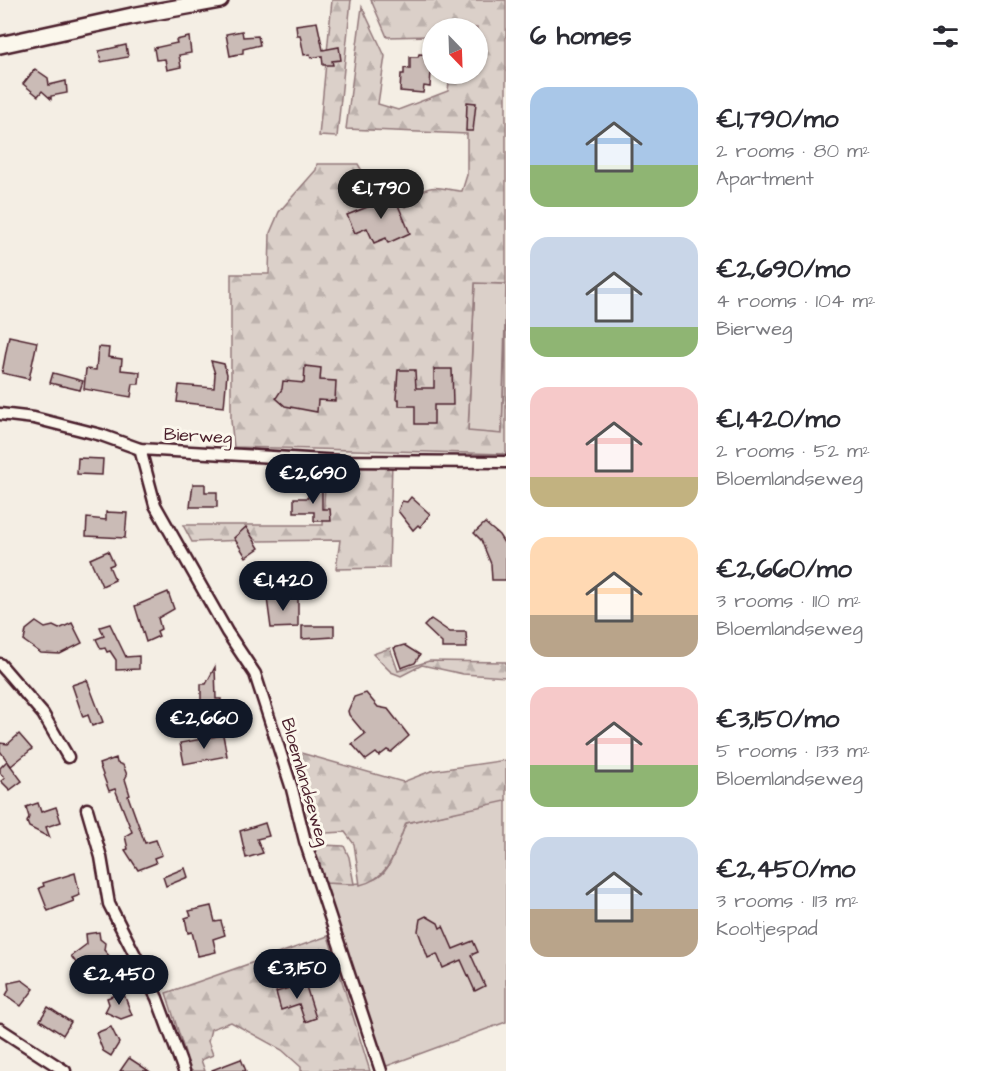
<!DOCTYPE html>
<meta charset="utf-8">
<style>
body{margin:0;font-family:"Architects Daughter",sans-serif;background:#f7f7f7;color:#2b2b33;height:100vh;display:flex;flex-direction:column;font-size:22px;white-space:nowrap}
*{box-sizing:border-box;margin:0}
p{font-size:20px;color:#7c7c81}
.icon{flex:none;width:33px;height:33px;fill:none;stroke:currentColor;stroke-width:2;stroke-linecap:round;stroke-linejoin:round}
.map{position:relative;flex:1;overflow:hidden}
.panel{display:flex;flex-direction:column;background:#fff;width:480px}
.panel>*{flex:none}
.needle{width:39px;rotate:157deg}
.fabs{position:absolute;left:422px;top:18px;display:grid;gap:12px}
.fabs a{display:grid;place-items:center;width:66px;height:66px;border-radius:50%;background:#fff;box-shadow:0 2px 4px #0004;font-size:30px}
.price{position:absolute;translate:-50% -51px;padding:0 14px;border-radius:21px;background:#111827;color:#fff;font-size:20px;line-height:39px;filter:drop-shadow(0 2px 3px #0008)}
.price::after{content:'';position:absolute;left:50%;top:36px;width:18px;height:14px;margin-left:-9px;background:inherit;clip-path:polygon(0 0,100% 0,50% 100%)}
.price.selected{background:#222;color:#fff}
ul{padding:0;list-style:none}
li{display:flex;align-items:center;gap:18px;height:150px;padding:0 24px}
li span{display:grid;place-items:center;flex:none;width:168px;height:120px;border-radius:18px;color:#555}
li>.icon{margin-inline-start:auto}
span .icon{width:72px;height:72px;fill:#fffc;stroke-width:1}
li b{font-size:26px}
h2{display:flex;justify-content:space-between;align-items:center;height:72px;padding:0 24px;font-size:26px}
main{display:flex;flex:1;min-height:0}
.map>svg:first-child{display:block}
.green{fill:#dbd0c9;stroke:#92787a;stroke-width:1.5}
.forest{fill:url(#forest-firs);stroke:#92787a;stroke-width:1.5}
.building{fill:#cabbb6;stroke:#4a1f2b;stroke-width:1.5}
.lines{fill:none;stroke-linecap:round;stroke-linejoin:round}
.street-casing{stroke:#4a1f2b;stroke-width:15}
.secondary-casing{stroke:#4a1f2b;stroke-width:20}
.street{stroke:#fbf7ec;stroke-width:10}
.secondary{stroke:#fbf7ec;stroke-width:15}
.labels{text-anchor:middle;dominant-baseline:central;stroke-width:6;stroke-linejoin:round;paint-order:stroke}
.street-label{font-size:18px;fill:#4a1f2b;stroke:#fbf7ec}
</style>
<main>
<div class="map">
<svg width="506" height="1071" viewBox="0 0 506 1071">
<defs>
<pattern id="forest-firs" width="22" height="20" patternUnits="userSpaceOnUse" patternTransform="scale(1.5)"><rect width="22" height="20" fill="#dbd0c9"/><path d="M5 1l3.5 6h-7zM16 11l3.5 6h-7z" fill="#bdb2ad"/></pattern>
</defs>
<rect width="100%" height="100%" fill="#f4eee4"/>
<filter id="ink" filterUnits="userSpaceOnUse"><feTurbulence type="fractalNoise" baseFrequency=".0167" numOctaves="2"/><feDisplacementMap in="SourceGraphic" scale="12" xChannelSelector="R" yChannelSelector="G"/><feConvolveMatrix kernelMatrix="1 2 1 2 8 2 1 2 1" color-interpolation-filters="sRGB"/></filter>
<g filter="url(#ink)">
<!-- green -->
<g class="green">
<path d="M475,283L506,284L502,434L468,432Z"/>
<path d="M506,800V1022L384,1067L323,883C387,886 384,881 406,823Z"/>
</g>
<!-- forest -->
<g class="forest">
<path d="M332,0H351L337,137L319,136Z"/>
<path d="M371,0H506V284L475,283L468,431L502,434L506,318V454L234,447L231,421V274H269L270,233L279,212L316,170L317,164H358L371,186L405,207C415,204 415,196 423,191C434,183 449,191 462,191L467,175V134L346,129L362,7L385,56L378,104L398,110L448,91L450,74H477V28H432V36L387,37Z"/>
<path d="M326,461L392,462L389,568L336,569L340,540L258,541L252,537L246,540L192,542L183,525H323Z"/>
<path d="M390,648L398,671L429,661L506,662V677L463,674L422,665L401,676L391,672L373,654Z"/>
<path d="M294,751L403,782L431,771L506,760V801L406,823C395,850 391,878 360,885L354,844L345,832L306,834L284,754Z"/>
<path d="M322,845L344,846L349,857L354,884L323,883L312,851Z"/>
<path d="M328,936L370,1071H301V1067L282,1050L231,1022L211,1029L208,1041L213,1055L201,1060L205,1071H191L166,993Z"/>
</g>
<!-- building -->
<g class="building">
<path d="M317,22L323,50L339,47L341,60L332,61L333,65H323L322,56L311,58L310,54L304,55L300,35H297L296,25Z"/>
<path d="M242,31L243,37L258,36L260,45L243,49V53L230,56L226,34Z"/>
<path d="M189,37L191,53L179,55L181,67L167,70L165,59L156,60L154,48L177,43L176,40Z"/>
<path d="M126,45L128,57L101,62L99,51Z"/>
<path d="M419,54L432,55L430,87L424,86L423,93L400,91L401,74H404V68L410,69V57H418Z"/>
<path d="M35,69L48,78L49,85L66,81L67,93L51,96V99L42,91L38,96L23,84Z"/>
<path d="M467,102L476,103L473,131H466Z"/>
<path d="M384,195L386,199L394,196L410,233L388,243L386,238L374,243L367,228L355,233L347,215L375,204L373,200Z"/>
<path d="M9,336L37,342L29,379L2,373Z"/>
<path d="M98,347L109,348L108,357L122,359L121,370L140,372L139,384H133L131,397L84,389L86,369L96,370Z"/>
<path d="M211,361L224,364L227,374L224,407L177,402L179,385L214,388L215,374Z"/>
<path d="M305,366L321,368L320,380L336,381L335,401L318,400L317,412L285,406L276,398L282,389L283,381L304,383Z"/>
<path d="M434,369H452L453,405H434V424H415V406H399V399H396L398,370H415L416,388H434Z"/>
<path d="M53,373L83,381L80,390L50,383Z"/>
<path d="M78,458L103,459L102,475L77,474Z"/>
<path d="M193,484H205V492H217V507H190Z"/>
<path d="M308,487H322V509H330L331,521H314V512H294V498H308Z"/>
<path d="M411,497L430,514L420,527L418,525L413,530L398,511L402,501L407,502Z"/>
<path d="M106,512L127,513L125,538L86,536L87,518L106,520Z"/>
<path d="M485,523L499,535L506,546V580H492L491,564L481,540L474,533Z"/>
<path d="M246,527L259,548L246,557L234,538Z"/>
<path d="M108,551L114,564L109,566L115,580L102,586L90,559Z"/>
<path d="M168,592L174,609L158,618L161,629L157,631L159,636L146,642L135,606Z"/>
<path d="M298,597V627L271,628L267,598Z"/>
<path d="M431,619L450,632H466L467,648H442V643L424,626Z"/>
<path d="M36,622L45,628L53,626L59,629L72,623L82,643L60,654L41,653L24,641L26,630Z"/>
<path d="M110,624L126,657L139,656V669L116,670V660L110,651L107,652L105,648L101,649L96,639L104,636L100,627Z"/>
<path d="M302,626H334V637L302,639Z"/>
<path d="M404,645L420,655L415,663L401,668L394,648Z"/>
<path d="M215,667L216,699H221V706L218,711H204L205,706H201V684H206Z"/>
<path d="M87,680L103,722L92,726L88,715L83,717L72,685Z"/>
<path d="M366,693L378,707L388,709L409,736L391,752L387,750L379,756L376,753L366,760L352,744L365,734L349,715L348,711L354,697Z"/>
<path d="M19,734L32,749L11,766L0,751V743L8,744Z"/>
<path d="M223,735L227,756L184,764L180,743Z"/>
<path d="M116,758L117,763L123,765L127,775L125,779L130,795L128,796L145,843L156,840L162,855L154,858L156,863L138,870L125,850L128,849L125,836L132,832L115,789L109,791L99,764Z"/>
<path d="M7,761L22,781L10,790L1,781L5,778L0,773V768Z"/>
<path d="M38,803L41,812L56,807L61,822L46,827L50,838L29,827L27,822L29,817L26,807Z"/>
<path d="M265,823L269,836L257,839L263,853L246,858L240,831Z"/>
<path d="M185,868L188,877L166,886L163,877Z"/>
<path d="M75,873L80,895L72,898L74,901L48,911L39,888L44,886L43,883Z"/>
<path d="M211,906L215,922L221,921L225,935L213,939L216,952L198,956L192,932L188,933L185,918L191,916L189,911Z"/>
<path d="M426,916L438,923L440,928L443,926L453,949L473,941L478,952L471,955L485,986L475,991L461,960L443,968L437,954L428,958L418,931L420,919Z"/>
<path d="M99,932L100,939L105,943L104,950L110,957L104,960L113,972L101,976L88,960L79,967L71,956L87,944L86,934Z"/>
<path d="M22,980L34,989L21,1006L6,995L9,990L8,983Z"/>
<path d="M304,980L316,1018L305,1022L299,1004L281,1010L276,992L296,986L295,982Z"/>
<path d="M123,992L132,1015L121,1019L105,1012L109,1004L107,998Z"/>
<path d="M48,1007L71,1022L63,1035L40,1020Z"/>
<path d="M111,1027L119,1043L111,1056L103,1051L96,1033Z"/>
<path d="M129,1058L149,1071H120Z"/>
<path d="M241,1059L246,1071H212V1070Z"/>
</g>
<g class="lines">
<!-- street casing -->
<g class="street-casing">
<g id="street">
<path d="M0,414L34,418L101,435L140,449L341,461L506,462"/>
<path d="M140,449L155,505L227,632L255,674L292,789L305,841L381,1071"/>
<path d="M0,664L43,714L68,757"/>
<path d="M87,809L101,857L109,904L157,998L184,1071"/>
<path d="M0,1029L65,1071"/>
</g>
</g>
<!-- secondary casing -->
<g class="secondary-casing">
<path id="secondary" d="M0,45L132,16L220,0"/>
</g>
<!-- street -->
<use href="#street" class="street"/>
<!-- secondary -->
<use href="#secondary" class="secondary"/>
</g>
</g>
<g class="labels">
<!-- street labels -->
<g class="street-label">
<text transform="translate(198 436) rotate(3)">Bierweg</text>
<text transform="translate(305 782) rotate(74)">Bloemlandseweg</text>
</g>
</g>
</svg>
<div class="fabs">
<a><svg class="needle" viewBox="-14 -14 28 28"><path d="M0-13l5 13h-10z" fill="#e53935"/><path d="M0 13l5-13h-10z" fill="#7c7c81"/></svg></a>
</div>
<b class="price selected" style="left:381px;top:220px">€1,790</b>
<b class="price" style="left:313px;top:505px">€2,690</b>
<b class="price" style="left:283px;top:612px">€1,420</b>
<b class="price" style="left:204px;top:750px">€2,660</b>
<b class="price" style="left:297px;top:1000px">€3,150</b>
<b class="price" style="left:119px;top:1006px">€2,450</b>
</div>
<section class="panel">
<h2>6 homes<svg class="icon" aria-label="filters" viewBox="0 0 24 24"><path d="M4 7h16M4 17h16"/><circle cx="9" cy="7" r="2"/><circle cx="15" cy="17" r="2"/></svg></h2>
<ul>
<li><span style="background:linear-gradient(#a9c7e8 65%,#8fb573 0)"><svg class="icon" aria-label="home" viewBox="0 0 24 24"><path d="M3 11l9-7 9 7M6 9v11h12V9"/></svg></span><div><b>€1,790/mo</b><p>2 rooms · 80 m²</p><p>Apartment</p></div></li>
<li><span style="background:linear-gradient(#c9d6e8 75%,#8fb573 0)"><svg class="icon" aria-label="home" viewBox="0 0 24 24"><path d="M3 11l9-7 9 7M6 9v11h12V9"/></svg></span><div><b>€2,690/mo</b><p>4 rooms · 104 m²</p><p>Bierweg</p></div></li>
<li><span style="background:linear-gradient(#f6c9c9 75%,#c2b280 0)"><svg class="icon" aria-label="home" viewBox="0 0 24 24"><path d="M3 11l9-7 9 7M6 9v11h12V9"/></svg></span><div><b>€1,420/mo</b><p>2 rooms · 52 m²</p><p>Bloemlandseweg</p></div></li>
<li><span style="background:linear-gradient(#ffd9b3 65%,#b9a48a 0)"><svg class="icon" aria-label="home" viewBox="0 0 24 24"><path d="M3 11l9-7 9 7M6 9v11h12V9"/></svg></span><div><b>€2,660/mo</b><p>3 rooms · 110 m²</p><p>Bloemlandseweg</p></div></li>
<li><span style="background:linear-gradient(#f6c9c9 65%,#8fb573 0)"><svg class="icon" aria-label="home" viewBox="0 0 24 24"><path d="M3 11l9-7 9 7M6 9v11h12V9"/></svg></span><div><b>€3,150/mo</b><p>5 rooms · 133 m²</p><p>Bloemlandseweg</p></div></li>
<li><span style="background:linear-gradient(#c9d6e8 60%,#b9a48a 0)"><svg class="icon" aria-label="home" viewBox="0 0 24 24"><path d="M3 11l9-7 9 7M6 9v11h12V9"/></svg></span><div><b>€2,450/mo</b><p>3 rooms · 113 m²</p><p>Kooltjespad</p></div></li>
</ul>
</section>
</main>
